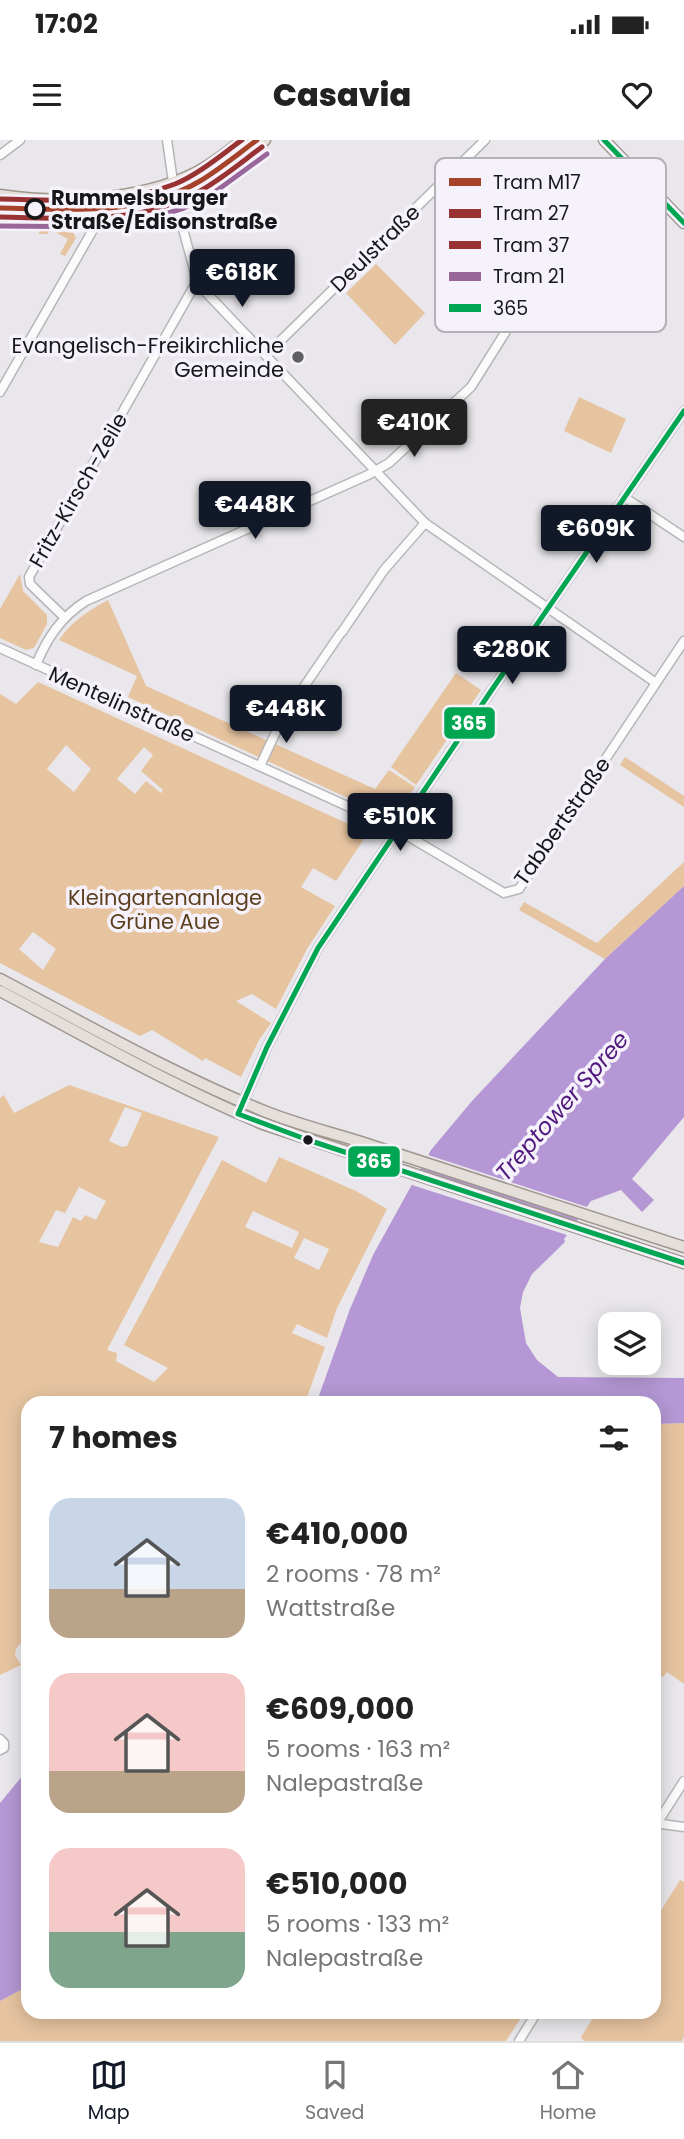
<!DOCTYPE html>
<meta charset="utf-8">
<style>
body{margin:0;font-family:Poppins,sans-serif;background:#f2f2f2;color:#222;height:100vh;display:flex;flex-direction:column;font-size:26px;white-space:nowrap}
*{box-sizing:border-box;margin:0}
p{font-size:23px;color:#767676}
.icon{flex:none;width:38px;height:38px;fill:none;stroke:currentColor;stroke-width:2;stroke-linecap:round;stroke-linejoin:round}
.map{position:relative;flex:1;overflow:hidden}
.sheet{position:absolute;left:21px;top:1256px;width:640px;height:623px;display:flex;flex-direction:column;background:#fff;border-radius:21px;box-shadow:0 4px 18px #0003}
.sheet>*{flex:none}
.tools{position:absolute;left:598px;top:1172px;display:grid;gap:14px}
.tools a{display:grid;place-items:center;width:63px;height:63px;border-radius:14px;background:#fff;box-shadow:0 4px 18px #0003;font-size:35px}
.price{position:absolute;translate:-50% -60px;padding:0 16px;border-radius:7px;background:#111827;color:#fff;font-size:23px;line-height:46px;filter:drop-shadow(0 2px 4px #0008)}
.price::after{content:'';position:absolute;left:50%;top:42px;width:21px;height:16px;margin-left:-10px;background:inherit;clip-path:polygon(0 0,100% 0,50% 100%)}
.price.active{background:#222;color:#fff}
ul{padding:0;list-style:none}
li{display:flex;align-items:center;gap:21px;height:175px;padding:0 28px}
li span{display:grid;place-items:center;flex:none;width:196px;height:140px;border-radius:21px;color:#555}
li>.icon{margin-inline-start:auto}
span .icon{width:84px;height:84px;fill:#fffc;stroke-width:1}
li b{font-size:30px}
h2{display:flex;justify-content:space-between;align-items:center;height:84px;padding:0 28px;font-size:30px}
.status{display:flex;justify-content:space-between;align-items:center;height:49px;padding:0 35px;background:#fff;direction:ltr}
.status svg{height:19px;fill:currentColor}
header{display:flex;justify-content:space-between;align-items:center;height:91px;padding:0 28px;background:#fff;font-size:32px;font-weight:800}
.dock{display:flex;justify-content:space-around;align-items:center;height:98px;border-top:2px solid #e0e0e0;background:#fff;font-size:19px;color:#767676}
.dock a{display:grid;justify-items:center;gap:4px}
.dock .active{color:#111827}
.map>svg:first-child{display:block}
.green{fill:#e6c4a0;fill-rule:evenodd}
.water{fill:#b497d4}
.pier{fill:#e9e7eb}
.lines{fill:none;stroke-linecap:round;stroke-linejoin:round}
.ferry{stroke:#4f167d;stroke-width:2;stroke-dasharray:9 7;stroke-linecap:butt}
.minor-casing{stroke:#b6b5b8;stroke-width:11}
.major-casing{stroke:#9f968e;stroke-width:13}
.minor{stroke:#fcfbfc;stroke-width:8}
.major{stroke:#e4dfda;stroke-width:10}
.bus-1-casing{stroke:#f6f2fb;stroke-width:10}
.bus-1{stroke:#00a651;stroke-width:5}
.tram-1-casing{stroke:#f6f2fb;stroke-width:10}
.tram-2-casing{stroke:#f6f2fb;stroke-width:10}
.tram-3-casing{stroke:#f6f2fb;stroke-width:10}
.tram-4-casing{stroke:#f6f2fb;stroke-width:10}
.tram-1{stroke:#a6422a;stroke-width:5}
.tram-2{stroke:#933;stroke-width:5}
.tram-3{stroke:#933;stroke-width:5}
.tram-4{stroke:#969;stroke-width:5}
.stop-dot{fill:#f6f2fb;stroke:#171619;stroke-width:3.5}
.poi-dot{fill:#605f62;stroke:#f6f2fb;stroke-width:2.5}
.bus-dot{fill:#171619;stroke:#f6f2fb;stroke-width:2.5}
.labels{text-anchor:middle;dominant-baseline:central;stroke-width:7;stroke-linejoin:round;paint-order:stroke}
.stop-label{font-size:21px;font-weight:bold;fill:#171619;stroke:#f6f2fb;text-anchor:start}
.street-label{font-size:21px;fill:#171619;stroke:#f6f2fb}
.poi-label{font-size:21px;fill:#171619;stroke:#f6f2fb;text-anchor:end}
.park-label{font-size:21px;fill:#5d401d;stroke:#f6f2fb}
.water-label{font-size:23px;font-style:italic;fill:#4f167d;stroke:#f6f2fb}
.key{fill:#f6f2fb;stroke:#b3b0b7;stroke-width:2}
.key-label{font-size:19px;fill:#171619}
.line-badge{stroke:#f6f2fb;stroke-width:2.5}
.badge-label{font-size:19px;text-anchor:middle;font-weight:bold;fill:#fff}
</style>
<div class="status"><b>17:02</b><svg viewBox="0 0 49 12"><path d="M0 12V9h3v3zM5 12V6h3v6zM10 12V3h3v9zM15 12V0h3v12zM26 1h20v11H26zM47 4h2v5h-2z"/></svg></div>
<header><svg class="icon" aria-label="menu" viewBox="0 0 24 24"><path d="M4 6h16M4 12h16M4 18h16"/></svg>Casavia<svg class="icon" aria-label="heart" viewBox="0 0 24 24"><path d="M12 20l-8-8c-3-5 5-10 8-4 3-6 11-1 8 4z"/></svg></header>
<div class="map">
<svg width="684" height="1901" viewBox="0 0 684 1901">
<rect width="100%" height="100%" fill="#e9e7eb"/>
<!-- green -->
<g class="green">
<path d="M465,32L506,74L550,105L527,139L479,107L435,62Z"/>
<path d="M148,56V63L98,71L0,70V63L104,64Z"/>
<path d="M39,86H70L76,98L65,116L60,114L68,99L51,90L47,94H39Z"/>
<path d="M376,124L425,173L395,205L346,153Z"/>
<path d="M579,257L626,279L611,313L564,291Z"/>
<path d="M20,434L23,451L47,475V484L34,508L26,510L0,498V469Z"/>
<path d="M108,460L146,546L375,649L389,630L415,647L397,673L387,676L128,557L137,536L59,500C72,481 88,471 108,460Z"/>
<path d="M456,533L481,550L416,645L391,627Z"/>
<path d="M38,542L368,693L336,741L313,728L301,747L335,766L307,809L276,869L252,854L236,861L271,883L259,900L241,937L205,918L203,921L152,890L140,896L0,823V554L16,564ZM66,605L91,629L74,652L47,629ZM144,607L153,615L141,631L163,650L161,653L146,641L135,654L117,639ZM33,792L56,809L43,830L19,809Z"/>
<path d="M625,617L684,656V667L620,625Z"/>
<path d="M684,722V746L605,819L519,770L524,762L597,803Z"/>
<path d="M69,945L219,997L107,1210L117,1213L116,1221L154,1242L168,1228L124,1205L222,1020L266,1043L279,1017L356,1051L387,1069L337,1168L327,1198L297,1184L292,1193L325,1207L305,1263L28,1264V1494L16,1509L15,1515L21,1525L0,1535V958L4,955L14,973ZM125,967L142,973L127,1006L122,1007L109,1001ZM79,1047L106,1061L96,1080L85,1075L81,1081L73,1077L58,1107L39,1102L56,1070L65,1073ZM253,1071L299,1092L292,1108L245,1087ZM304,1098L329,1109L319,1130L294,1118Z"/>
<path d="M684,1283V1544L667,1532L663,1537L654,1532L655,1284Z"/>
<path d="M680,1740L684,1742V1896L682,1901H584L581,1897L596,1873L654,1872L655,1780Z"/>
<path d="M28,1846V1872L524,1873L506,1901H0V1861Z"/>
</g>
<!-- water -->
<g class="water">
<path d="M684,746V977L632,1039L654,1060L642,1072L621,1050L591,1061L564,1099L565,1102L532,1134L523,1152L520,1168L526,1203L537,1220L558,1237L684,1238V1283L655,1284L654,1264H316L350,1169L373,1115L431,1010L472,961L605,819Z"/>
<path d="M28,1629V1846L0,1861V1663Z"/>
</g>
<!-- pier -->
<g class="pier">
<path d="M425,1014L590,1068L582,1079L419,1026Z"/>
<path d="M416,1031L579,1084L570,1096L409,1044Z"/>
</g>
<g class="lines">
<!-- ferry -->
<path class="ferry" d="M27,1641H28"/>
<!-- minor casing -->
<g class="minor-casing">
<g id="minor">
<path d="M167,0L173,42"/>
<path d="M0,15L20,0"/>
<path d="M175,60L198,144L425,383L656,543"/>
<path d="M266,215L485,0"/>
<path d="M0,252L94,88L95,78"/>
<path d="M624,357L684,397"/>
<path d="M64,477L30,444L29,437L185,162L193,148L198,144"/>
<path d="M342,492L384,430L425,383"/>
<path d="M0,508L391,686L504,753L519,749L684,501"/>
<path d="M36,525C47,498 61,477 86,461L368,335L389,323L471,247L550,121L613,34L625,22"/>
<path d="M260,626L282,579L340,494"/>
<path d="M238,974L267,907L318,808L491,551L684,271"/>
<path d="M0,1599L4,1603V1608L0,1610"/>
<path d="M654,1683L684,1687"/>
<path d="M654,1688L684,1641"/>
<path d="M519,1901L537,1872"/>
</g>
</g>
<!-- major casing -->
<g class="major-casing">
<g id="major">
<path d="M604,0L684,83"/>
<path d="M0,55C61,64 138,61 195,33C212,25 227,12 243,0"/>
<path d="M0,77L95,78L128,74L156,68L208,42L265,0"/>
<path d="M0,839C87,885 173,934 264,971C296,984 329,992 361,1002L684,1107"/>
<path d="M0,851C87,897 172,946 263,984L684,1123"/>
</g>
</g>
<!-- minor -->
<use href="#minor" class="minor"/>
<!-- major -->
<use href="#major" class="major"/>
<!-- bus-1 casing -->
<g class="bus-1-casing">
<g id="bus-1">
<path d="M604,0L684,83"/>
<path d="M684,271L491,551L318,808L267,907L238,974L308,1000L684,1123"/>
</g>
</g>
<!-- bus-1 -->
<use href="#bus-1" class="bus-1"/>
<!-- tram-1 casing -->
<g class="tram-1-casing">
<path id="tram-1" d="M0,68C67,69 140,77 200,41C220,29 238,14 257,0"/>
</g>
<!-- tram-2 casing -->
<g class="tram-2-casing">
<path id="tram-2" d="M0,77C69,78 144,86 205,48C225,36 243,21 262,7"/>
</g>
<!-- tram-3 casing -->
<g class="tram-3-casing">
<path id="tram-3" d="M0,59C60,60 117,67 175,44C199,34 221,15 242,0"/>
</g>
<!-- tram-4 casing -->
<g class="tram-4-casing">
<path id="tram-4" d="M0,86L109,87L146,80L184,68L208,57L267,14"/>
</g>
<!-- tram-1 -->
<use href="#tram-1" class="tram-1"/>
<!-- tram-2 -->
<use href="#tram-2" class="tram-2"/>
<!-- tram-3 -->
<use href="#tram-3" class="tram-3"/>
<!-- tram-4 -->
<use href="#tram-4" class="tram-4"/>
</g>
<!-- markers -->
<circle class="stop-dot" cx="35" cy="69" r="9"/>
<circle class="poi-dot" cx="298" cy="217" r="7"/>
<circle class="bus-dot" cx="308" cy="1000" r="6"/>
<g class="labels">
<!-- stop labels -->
<g class="stop-label">
<text x="51" y="57">Rummelsburger<tspan x="51" dy="24">Straße/Edisonstraße</tspan></text>
</g>
<!-- street labels -->
<g class="street-label">
<text transform="translate(375 108) rotate(-44)">Deulstraße</text>
<text transform="translate(78 350) rotate(-60)">Fritz-Kirsch-Zeile</text>
<text transform="translate(122 564) rotate(24)">Mentelinstraße</text>
<text transform="translate(562 681) rotate(-55)">Tabbertstraße</text>
</g>
<!-- poi labels -->
<g class="poi-label">
<text x="284" y="205">Evangelisch-Freikirchliche<tspan x="284" dy="24">Gemeinde</tspan></text>
</g>
<!-- park labels -->
<g class="park-label">
<text x="165" y="757">Kleingartenanlage<tspan x="165" dy="24">Grüne Aue</tspan></text>
</g>
<!-- water labels -->
<g class="water-label">
<text transform="translate(562 966) rotate(-49)">Treptower Spree</text>
</g>
</g>
<!-- legend -->
<rect x="435" y="18" width="231" height="174" rx="10" class="key"/>
<rect x="449" y="38" width="32" height="8" fill="#a6422a"/>
<rect x="449" y="69" width="32" height="9" fill="#933"/>
<rect x="449" y="101" width="32" height="8" fill="#933"/>
<rect x="449" y="132" width="32" height="9" fill="#969"/>
<rect x="449" y="164" width="32" height="8" fill="#00a651"/>
<g class="key-label">
<text x="493" y="49">Tram M17</text>
<text x="493" y="80">Tram 27</text>
<text x="493" y="112">Tram 37</text>
<text x="493" y="143">Tram 21</text>
<text x="493" y="175">365</text>
</g>
<g class="line-badge">
<rect x="443" y="566" width="53" height="34" rx="7" fill="#00a651"/>
<rect x="347" y="1005" width="54" height="33" rx="7" fill="#00a651"/>
</g>
<g class="badge-label">
<text x="469" y="590">365</text>
<text x="374" y="1028">365</text>
</g>
</svg>
<div class="tools">
<a><svg class="icon" aria-label="layers" viewBox="0 0 24 24"><path d="M12 4l9 5-9 5-9-5zM3 14l9 5 9-5"/></svg></a>
</div>
<b class="price" style="left:242px;top:169px">€618K</b>
<b class="price active" style="left:414px;top:319px">€410K</b>
<b class="price" style="left:255px;top:401px">€448K</b>
<b class="price" style="left:596px;top:425px">€609K</b>
<b class="price" style="left:512px;top:546px">€280K</b>
<b class="price" style="left:286px;top:605px">€448K</b>
<b class="price" style="left:400px;top:713px">€510K</b>
<section class="sheet">
<h2>7 homes<svg class="icon" aria-label="filters" viewBox="0 0 24 24"><path d="M4 7h16M4 17h16"/><circle cx="9" cy="7" r="2"/><circle cx="15" cy="17" r="2"/></svg></h2>
<ul>
<li><span style="background:linear-gradient(#c9d6e8 65%,#b9a48a 0)"><svg class="icon" aria-label="home" viewBox="0 0 24 24"><path d="M3 11l9-7 9 7M6 9v11h12V9"/></svg></span><div><b>€410,000</b><p>2 rooms · 78 m²</p><p>Wattstraße</p></div></li>
<li><span style="background:linear-gradient(#f6c9c9 70%,#b9a48a 0)"><svg class="icon" aria-label="home" viewBox="0 0 24 24"><path d="M3 11l9-7 9 7M6 9v11h12V9"/></svg></span><div><b>€609,000</b><p>5 rooms · 163 m²</p><p>Nalepastraße</p></div></li>
<li><span style="background:linear-gradient(#f6c9c9 60%,#7fa58c 0)"><svg class="icon" aria-label="home" viewBox="0 0 24 24"><path d="M3 11l9-7 9 7M6 9v11h12V9"/></svg></span><div><b>€510,000</b><p>5 rooms · 133 m²</p><p>Nalepastraße</p></div></li>
</ul>
</section>
</div>
<nav class="dock">
<a class="active"><svg class="icon" aria-label="map" viewBox="0 0 24 24"><path d="M3 6l6-2 6 2 6-2v14l-6 2-6-2-6 2zM9 4v14M15 6v14"/></svg>Map</a>
<a><svg class="icon" aria-label="saved" viewBox="0 0 24 24"><path d="M7 4h10v16l-5-4-5 4z"/></svg>Saved</a>
<a><svg class="icon" aria-label="home" viewBox="0 0 24 24"><path d="M3 11l9-7 9 7M6 9v11h12V9"/></svg>Home</a>
</nav>
